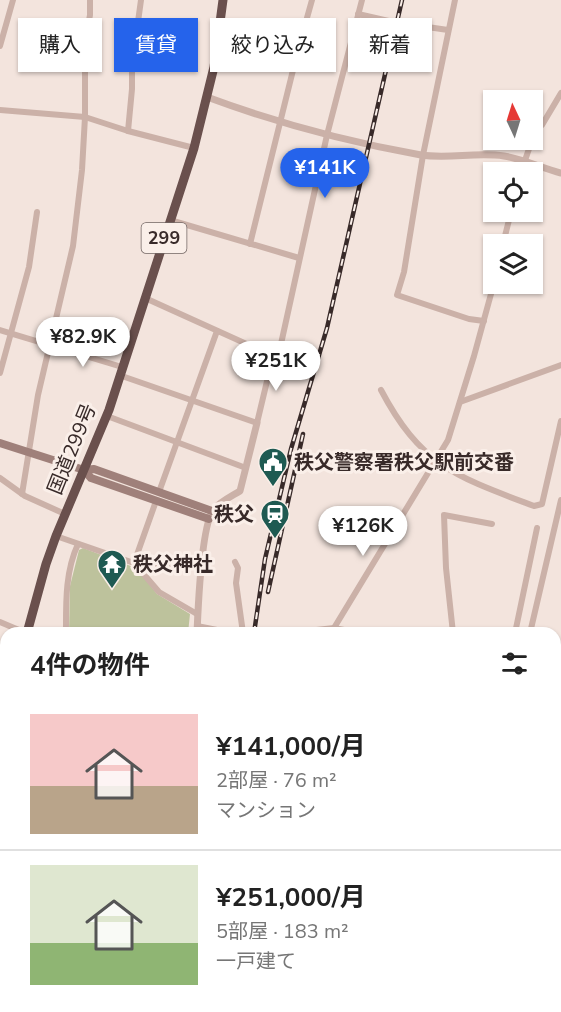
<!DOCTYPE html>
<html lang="ja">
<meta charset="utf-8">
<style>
body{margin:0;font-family:"Nunito Sans","Noto Sans JP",sans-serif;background:#f2f2f2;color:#222;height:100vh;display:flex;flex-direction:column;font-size:22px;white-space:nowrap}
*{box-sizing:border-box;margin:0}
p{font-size:20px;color:#767676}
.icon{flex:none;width:33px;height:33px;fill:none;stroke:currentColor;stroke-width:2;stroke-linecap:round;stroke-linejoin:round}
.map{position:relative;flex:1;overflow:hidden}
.details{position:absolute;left:0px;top:627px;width:561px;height:386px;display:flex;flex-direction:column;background:#fff;border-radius:18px 18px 0 0;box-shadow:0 2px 4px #0004}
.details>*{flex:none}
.top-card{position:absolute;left:18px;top:18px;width:525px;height:54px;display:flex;gap:12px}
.needle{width:39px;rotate:356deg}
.fabs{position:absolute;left:483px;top:90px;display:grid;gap:12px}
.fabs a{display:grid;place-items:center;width:60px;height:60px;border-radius:0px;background:#fff;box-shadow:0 2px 4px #0004;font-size:30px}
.price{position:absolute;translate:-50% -51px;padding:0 14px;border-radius:21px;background:#fff;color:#222;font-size:20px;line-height:39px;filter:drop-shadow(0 2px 3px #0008)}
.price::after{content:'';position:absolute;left:50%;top:36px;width:18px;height:14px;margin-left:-9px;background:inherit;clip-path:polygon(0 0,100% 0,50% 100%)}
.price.on{background:#2563eb;color:#fff}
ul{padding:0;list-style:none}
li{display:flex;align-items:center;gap:18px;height:150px;padding:0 30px}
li+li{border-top:2px solid #e0e0e0}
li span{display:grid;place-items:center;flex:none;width:168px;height:120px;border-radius:0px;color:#555}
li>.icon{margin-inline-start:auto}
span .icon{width:72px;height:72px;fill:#fffc;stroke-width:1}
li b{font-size:26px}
h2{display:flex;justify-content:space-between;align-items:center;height:72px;padding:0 30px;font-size:26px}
.tag{padding:0 21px;border-radius:0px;background:#fff;box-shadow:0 2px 4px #0004;font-size:21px;line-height:54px}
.tag.on{background:#2563eb;color:#fff}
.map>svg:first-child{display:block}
.green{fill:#bdc29c}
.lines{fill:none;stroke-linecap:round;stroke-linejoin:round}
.minor-tunnel{stroke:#cebfb9;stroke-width:6;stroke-dasharray:6 3;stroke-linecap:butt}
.minor{stroke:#cbb1a8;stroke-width:6}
.tertiary{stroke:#cbb1a8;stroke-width:7}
.secondary{stroke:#9f807a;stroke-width:8}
.trunk{stroke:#6a504d;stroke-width:9}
.rail-casing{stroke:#382a29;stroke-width:4.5}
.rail{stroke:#faefe9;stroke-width:2;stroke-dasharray:7;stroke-linecap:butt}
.labels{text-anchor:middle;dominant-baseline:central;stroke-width:6;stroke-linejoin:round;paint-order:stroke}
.shield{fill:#faefe9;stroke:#726563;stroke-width:1.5}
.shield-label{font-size:18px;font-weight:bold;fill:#382a29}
.street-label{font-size:20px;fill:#382a29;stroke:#faefe9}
.poi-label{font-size:20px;font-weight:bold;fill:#382a29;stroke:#faefe9;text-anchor:start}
</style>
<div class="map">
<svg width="561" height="1012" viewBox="0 0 561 1012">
<rect width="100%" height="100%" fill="#f3e4dd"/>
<!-- green -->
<path class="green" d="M83,548L136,568L157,594L190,614L188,633H173L159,628L151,633H69L70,586L79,550Z"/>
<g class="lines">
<!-- minor-tunnel -->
<path class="minor-tunnel" d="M393,22L407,24"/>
<!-- minor -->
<g class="minor">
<path d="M455,0L423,155L404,272L397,295L469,319L484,321"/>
<path d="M358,14L393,22"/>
<path d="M407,24L448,30"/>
<path d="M0,46L13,0"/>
<path d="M0,110L85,117L128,131L194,148"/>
<path d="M128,131L132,89V65L141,0"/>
<path d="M532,138L535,131L542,125L561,93"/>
<path d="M521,172L532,140"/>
<path d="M170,220L299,258"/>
<path d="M250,244L298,50L312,0"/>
<path d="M503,244L511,212"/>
<path d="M145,298L273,356"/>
<path d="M0,330L122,367"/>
<path d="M0,373L29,267L37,212"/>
<path d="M119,375L257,423L273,356L279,353L327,135L362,0"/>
<path d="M381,390C421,466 457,477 534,506L542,504L561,421"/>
<path d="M460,402L561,365"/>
<path d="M107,416L246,468"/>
<path d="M0,478L25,496L65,514"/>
<path d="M159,492L217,331"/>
<path d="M22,494L38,395L73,246L82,170L85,117V42L90,15V0"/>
<path d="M56,536L134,563L202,568"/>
<path d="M235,562L238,568L236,583L243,633"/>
<path d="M134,563L159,592L197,614"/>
<path d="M134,563L156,501"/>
<path d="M0,622L26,633"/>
<path d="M197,626L232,633"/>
<path d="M334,628L448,440L474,356L494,283"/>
<path d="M66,633C66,603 65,572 78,544"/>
<path d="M290,633L334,628L359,633"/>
<path d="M453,633L446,568L444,515L492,524"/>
<path d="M515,633L537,528"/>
<path d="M530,633L561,500"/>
<path d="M0,903L6,905"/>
<path d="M0,927L6,913"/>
<path d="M8,1006L24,1012"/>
<path d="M309,1006L326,1012"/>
<path d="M112,1012V1006"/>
<path d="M345,1012L347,1006"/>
<path d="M521,1012L522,1006"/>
</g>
<!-- tertiary -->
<g class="tertiary">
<path d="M207,97C277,123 348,142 421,155C449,159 476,152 504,156C523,159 542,168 561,173"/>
<path d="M197,633C198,611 201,523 214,509C220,502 232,496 240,491L257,423"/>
<path d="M555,676L561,678"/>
</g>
<!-- secondary -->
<g class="secondary">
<path d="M0,443L84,470L94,469L212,511"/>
<path d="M84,470L91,478L209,519"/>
</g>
<!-- trunk -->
<g class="trunk">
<path d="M27,633L46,564L56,536L109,410L194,148L214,67L223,0"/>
<path d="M0,729L6,708"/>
<path d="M555,980L561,984"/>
<path d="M430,1012L432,1006"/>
</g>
<!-- rail casing -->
<g class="rail-casing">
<g id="rail">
<path d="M268,592L303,434"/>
<path d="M254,633L265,559L291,449L327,328L402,0"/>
<path d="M172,1012L173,1006"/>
</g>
</g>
<!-- rail -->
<use href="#rail" class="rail"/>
</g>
<!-- icons -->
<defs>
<g id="civic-pin" transform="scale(1.5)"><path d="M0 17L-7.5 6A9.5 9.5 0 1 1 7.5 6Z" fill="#1e5a52" stroke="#faefe9"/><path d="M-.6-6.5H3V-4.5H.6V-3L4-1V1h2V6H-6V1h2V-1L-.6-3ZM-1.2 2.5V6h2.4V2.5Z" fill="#fff"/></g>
<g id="station-pin" transform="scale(1.5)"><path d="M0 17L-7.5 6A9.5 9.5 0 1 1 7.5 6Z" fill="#1e5a52" stroke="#faefe9"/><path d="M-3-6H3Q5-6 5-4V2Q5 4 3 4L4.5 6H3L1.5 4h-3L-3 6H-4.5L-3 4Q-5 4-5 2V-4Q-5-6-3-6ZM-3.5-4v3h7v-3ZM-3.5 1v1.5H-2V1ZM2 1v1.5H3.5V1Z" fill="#fff"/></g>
<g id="temple-pin" transform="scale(1.5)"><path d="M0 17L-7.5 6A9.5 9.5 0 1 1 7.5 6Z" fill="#1e5a52" stroke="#faefe9"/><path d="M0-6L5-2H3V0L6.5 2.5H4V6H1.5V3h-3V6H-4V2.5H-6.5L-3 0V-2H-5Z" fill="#fff"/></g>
</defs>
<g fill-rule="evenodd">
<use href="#civic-pin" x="273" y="462"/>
<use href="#station-pin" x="275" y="514"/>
<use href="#temple-pin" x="112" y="564"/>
</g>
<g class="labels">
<!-- shield labels -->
<rect class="shield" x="141.5" y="223" width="45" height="30" rx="4.5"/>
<g class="shield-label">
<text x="164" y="238">299</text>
</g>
<!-- street labels -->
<g class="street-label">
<text transform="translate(72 449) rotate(-68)">国道299号</text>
</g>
<!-- poi labels -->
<g class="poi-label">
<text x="294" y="462">秩父警察署秩父駅前交番</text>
<text x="254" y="514" text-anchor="end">秩父</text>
<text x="133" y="564">秩父神社</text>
</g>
</g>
</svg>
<div class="fabs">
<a><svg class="needle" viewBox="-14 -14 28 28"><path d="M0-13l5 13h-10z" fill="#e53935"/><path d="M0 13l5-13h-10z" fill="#767676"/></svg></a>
<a><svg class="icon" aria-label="locate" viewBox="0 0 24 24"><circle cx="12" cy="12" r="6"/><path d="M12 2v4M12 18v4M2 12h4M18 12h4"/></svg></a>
<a><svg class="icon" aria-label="layers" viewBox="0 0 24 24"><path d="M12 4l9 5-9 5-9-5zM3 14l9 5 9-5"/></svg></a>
</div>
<b class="price on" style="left:325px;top:199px">¥141K</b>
<b class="price" style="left:83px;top:368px">¥82.9K</b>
<b class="price" style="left:276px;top:392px">¥251K</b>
<b class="price" style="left:363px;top:557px">¥126K</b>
<div class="top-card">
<a class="tag">購入</a>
<a class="tag on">賃貸</a>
<a class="tag">絞り込み</a>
<a class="tag">新着</a>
</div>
<section class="details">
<h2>4件の物件<svg class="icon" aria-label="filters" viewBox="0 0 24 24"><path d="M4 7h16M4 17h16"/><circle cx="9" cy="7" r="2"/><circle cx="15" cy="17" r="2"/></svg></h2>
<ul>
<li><span style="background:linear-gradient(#f6c9c9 60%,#b9a48a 0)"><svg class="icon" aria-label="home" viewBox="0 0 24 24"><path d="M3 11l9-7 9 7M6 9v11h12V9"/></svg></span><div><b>¥141,000/月</b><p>2部屋 · 76 m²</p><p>マンション</p></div></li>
<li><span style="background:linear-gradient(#dfe7d0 65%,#8fb573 0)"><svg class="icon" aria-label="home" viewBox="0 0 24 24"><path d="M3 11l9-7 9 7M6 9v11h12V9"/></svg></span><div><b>¥251,000/月</b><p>5部屋 · 183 m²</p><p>一戸建て</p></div></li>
</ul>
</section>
</div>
